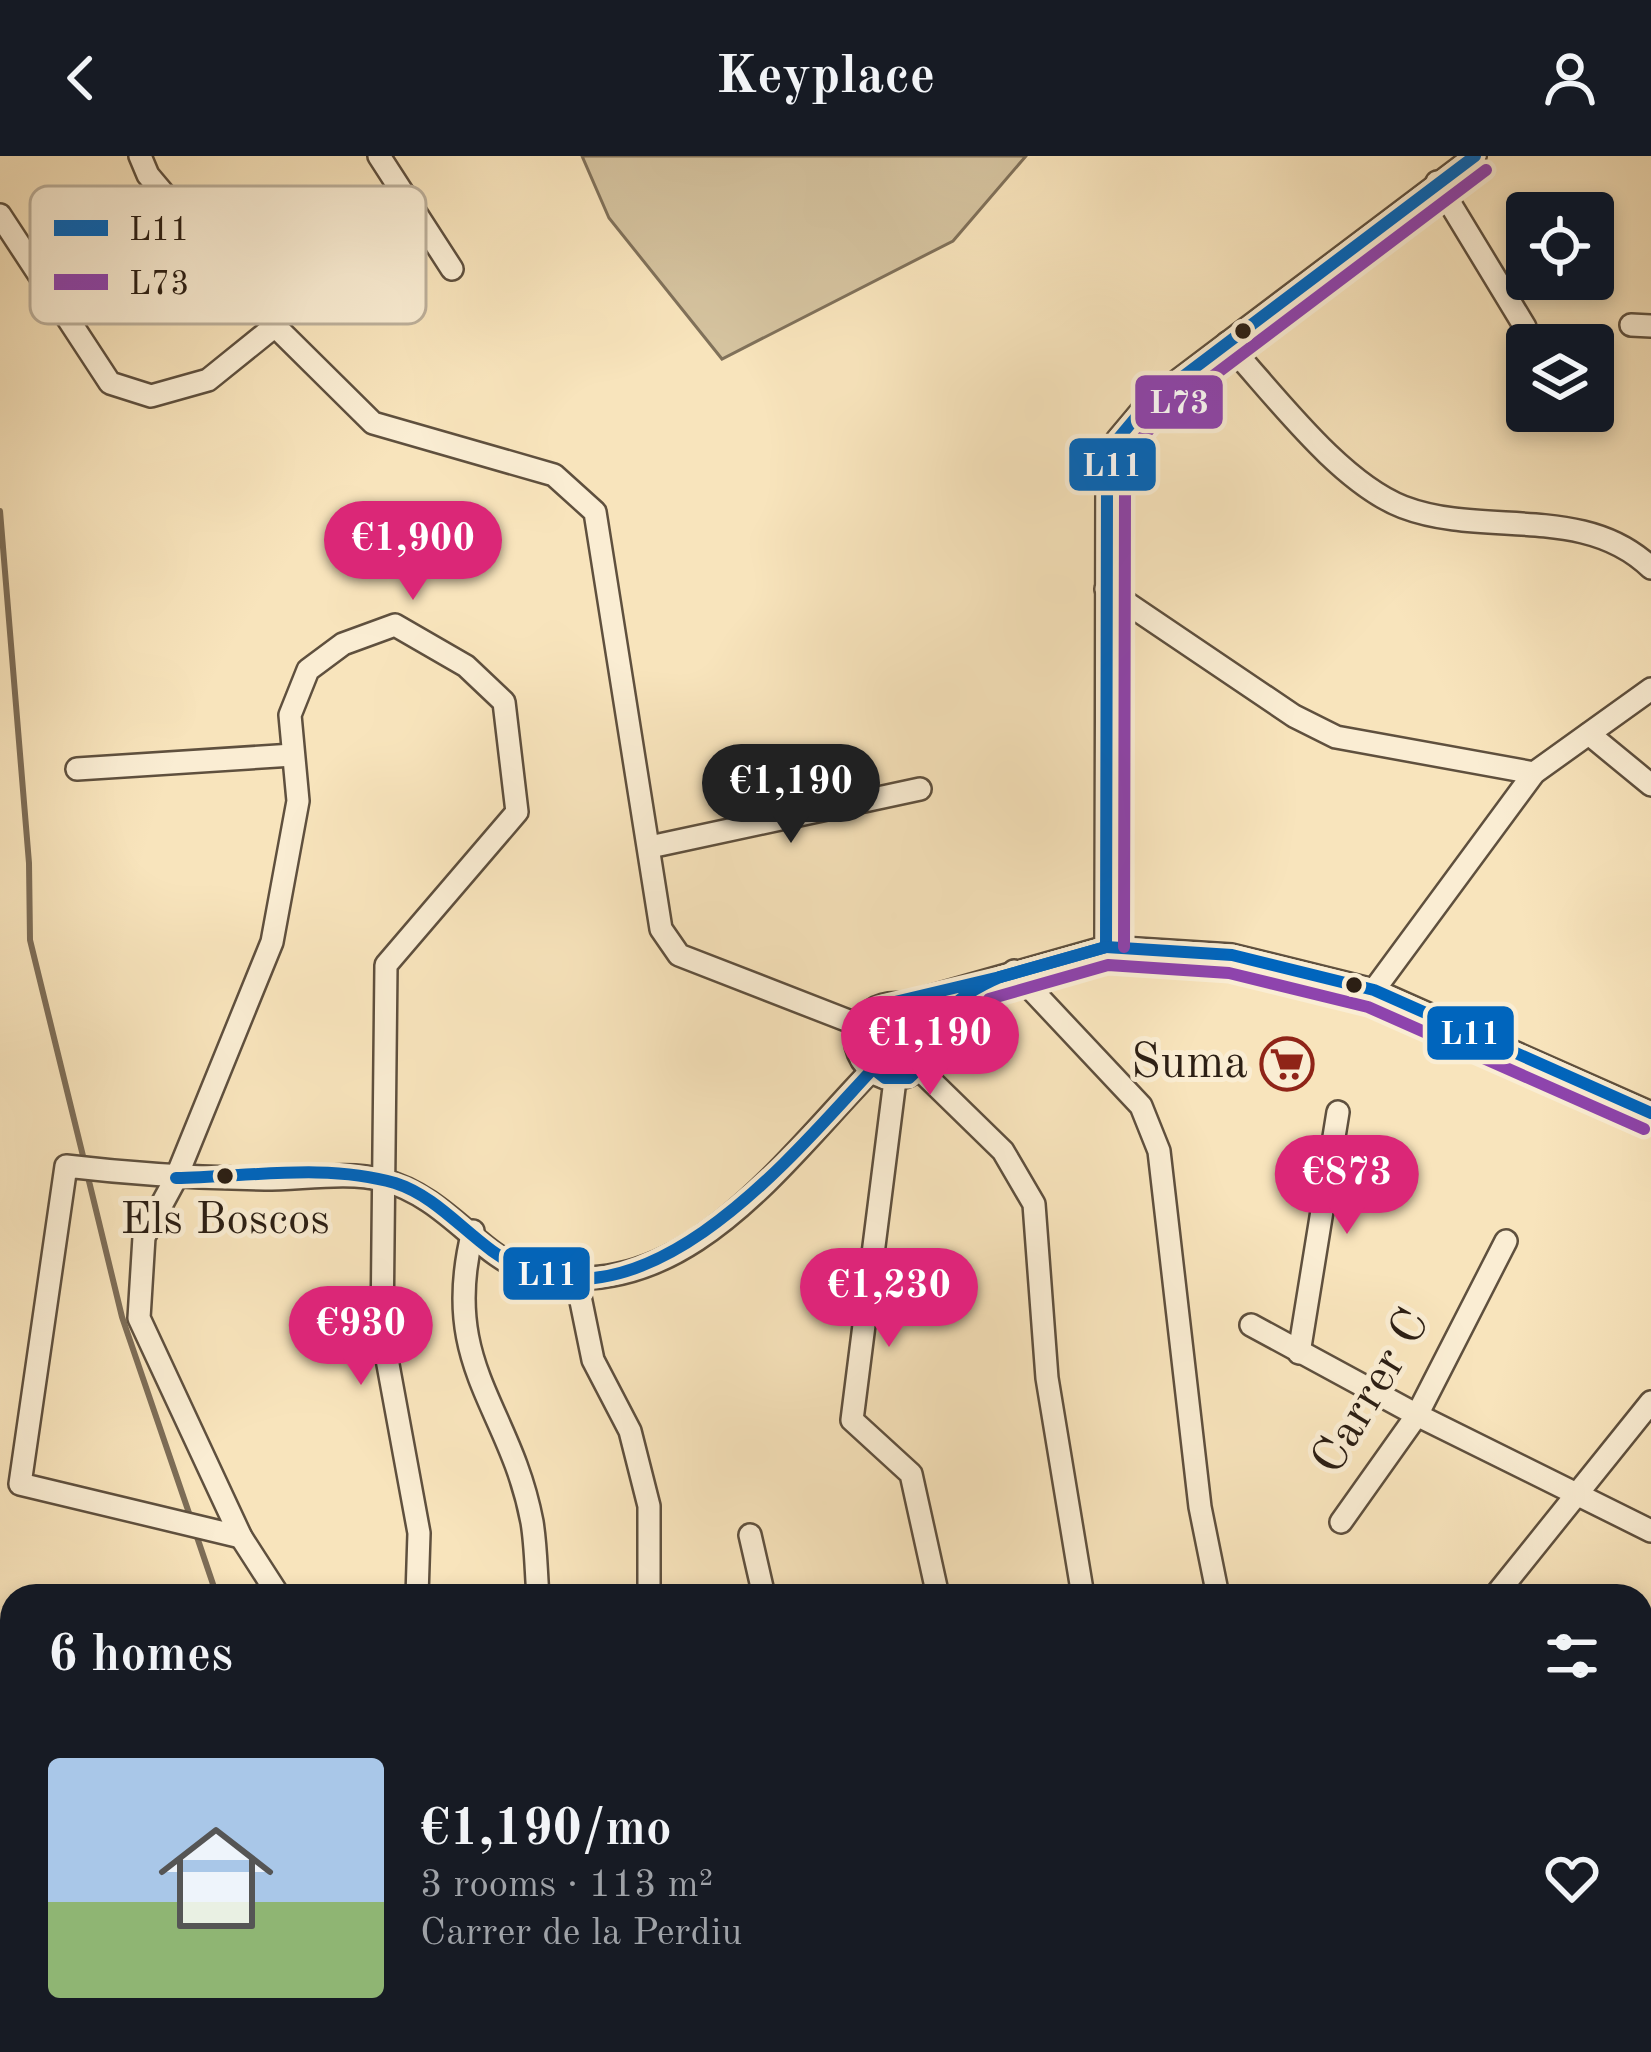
<!DOCTYPE html>
<meta charset="utf-8">
<style>
body{margin:0;font-family:"Old Standard TT",serif;background:#20242c;color:#f1f3f6;height:100vh;display:flex;flex-direction:column;font-size:45px;white-space:nowrap}
*{box-sizing:border-box;margin:0}
p{font-size:39px;color:#9ea1a6}
.icon{flex:none;width:66px;height:66px;fill:none;stroke:currentColor;stroke-width:2;stroke-linecap:round;stroke-linejoin:round}
.map{position:relative;flex:1;overflow:hidden}
.details{position:absolute;left:0px;top:1428px;width:1653px;height:468px;display:flex;flex-direction:column;background:#171b24;border-radius:36px 36px 0 0;box-shadow:0 6px 18px #0003}
.details>*{flex:none}
.fabs{position:absolute;left:1506px;top:36px;display:grid;gap:24px}
.fabs a{display:grid;place-items:center;width:108px;height:108px;border-radius:12px;background:#171b24;box-shadow:0 6px 18px #0003;font-size:60px}
.price{position:absolute;translate:-50% -102px;padding:0 27px;border-radius:42px;background:#db2777;color:#fff;font-size:39px;line-height:78px;filter:drop-shadow(0 3px 6px #0008)}
.price::after{content:'';position:absolute;left:50%;top:72px;width:36px;height:27px;margin-left:-18px;background:inherit;clip-path:polygon(0 0,100% 0,50% 100%)}
.price.active{background:#222;color:#fff}
ul{padding:0;list-style:none}
li{display:flex;align-items:center;gap:36px;height:300px;padding:0 48px}
li+li{border-top:3px solid #363941}
li span{display:grid;place-items:center;flex:none;width:336px;height:240px;border-radius:12px;color:#555}
li>.icon{margin-inline-start:auto}
span .icon{width:144px;height:144px;fill:#fffc;stroke-width:1}
li b{font-size:51px}
h2{display:flex;justify-content:space-between;align-items:center;height:144px;padding:0 48px;font-size:51px}
header{display:flex;justify-content:space-between;align-items:center;height:156px;padding:0 48px;background:#171b24;font-size:54px;font-weight:700}
.map>svg:first-child{display:block}
.green{fill:#d5c39f;stroke:#80715a;stroke-width:3}
.lines{fill:none;stroke-linecap:round;stroke-linejoin:round}
.stream{stroke:#7d6d57;stroke-width:6}
.minor-casing{stroke:#5f503e;stroke-width:26}
.minor{stroke:#faedd3;stroke-width:21}
.bus-1-casing{stroke:#faedd3;stroke-width:21}
.bus-2-casing{stroke:#faedd3;stroke-width:21}
.bus-1{stroke:#0065bd;stroke-width:12}
.bus-2{stroke:#8e44ad;stroke-width:12}
.bus-dot{fill:#2c1f14;stroke:#faedd3;stroke-width:4.5}
.labels{text-anchor:middle;dominant-baseline:central;stroke-width:10;stroke-linejoin:round;paint-order:stroke}
.bus-label{font-size:45px;fill:#2c1f14;stroke:#faedd3}
.poi-label{font-size:48px;fill:#2c1f14;stroke:#faedd3;text-anchor:end}
.street-label{font-size:48px;fill:#2c1f14;stroke:#faedd3}
.key{fill:#faedd3;stroke:#bcaf9a;stroke-width:3}
.key-label{font-size:33px;fill:#2c1f14}
.line-badge{stroke:#faedd3;stroke-width:4.5}
.badge-label{font-size:33px;text-anchor:middle;font-weight:bold;fill:#fff}
</style>
<header><svg class="icon" aria-label="back" viewBox="0 0 24 24"><path d="M15 5l-7 7 7 7"/></svg>Keyplace<svg class="icon" aria-label="person" viewBox="0 0 24 24"><circle cx="12" cy="8" r="4"/><path d="M4 21q1-7 8-7t8 7"/></svg></header>
<div class="map">
<svg width="1651" height="1896" viewBox="0 0 1651 1896">
<rect width="100%" height="100%" fill="#f8e4bc"/>
<filter id="stains"><feTurbulence type="fractalNoise" baseFrequency=".00167" numOctaves="4"/><feColorMatrix values="0 0 0 0 .2 0 0 0 0 .09 0 0 0 0 .02 0 0 0 .5 -.17"/></filter>
<radialGradient id="worn" r=".72"><stop offset=".6" stop-color="#630" stop-opacity="0"/><stop offset="1" stop-color="#630" stop-opacity=".3"/></radialGradient>
<!-- green -->
<g class="green">
<path d="M582,0H1026L953,85L722,203L609,62Z"/>
<path d="M0,1734L12,1776L15,1896H0Z"/>
<path d="M494,1884H1075L1090,1893L1139,1884H1375L1387,1896H492Z"/>
</g>
<g class="lines">
<!-- stream -->
<g class="stream">
<path d="M0,355L29,707L30,784L84,1004"/>
<path d="M87,1017L122,1161L190,1360"/>
<path d="M196,1378L217,1440"/>
<path d="M0,1813L12,1819"/>
<path d="M135,1884L163,1896"/>
</g>
<!-- minor casing -->
<g class="minor-casing">
<g id="minor">
<path d="M140,0L148,19L275,170L373,267L554,319L595,356L661,773L679,799L859,869"/>
<path d="M379,0L452,113"/>
<path d="M1437,26L1525,171"/>
<path d="M0,59L110,227L151,240L208,224L275,170"/>
<path d="M1631,169L1651,170"/>
<path d="M1227,187C1274,238 1339,326 1403,351C1484,382 1584,347 1651,412"/>
<path d="M1106,433L1294,560L1336,581L1534,617"/>
<path d="M1589,578L1651,629"/>
<path d="M77,613L293,599"/>
<path d="M650,691L920,633"/>
<path d="M1106,791L1107,337L1117,284L1148,247L1475,0"/>
<path d="M1014,815L1141,950L1159,995L1200,1351L1218,1440"/>
<path d="M1374,834L1534,617L1651,533"/>
<path d="M904,848L927,865L933,891C917,938 859,931 855,882C862,856 878,845 904,848L1106,791L1232,799L1374,834L1651,957"/>
<path d="M932,877L977,829"/>
<path d="M920,914L1003,995L1034,1048L1047,1222L1083,1440"/>
<path d="M895,924L852,1264L911,1318L938,1440"/>
<path d="M473,1075C439,1210 510,1249 532,1366C536,1390 536,1416 538,1440"/>
<path d="M576,1121L593,1204L630,1275L649,1350V1440"/>
<path d="M1251,1169L1417,1259L1651,1375"/>
<path d="M1299,1197L1338,956"/>
<path d="M1341,1366L1417,1259L1506,1085"/>
<path d="M750,1379L764,1440"/>
<path d="M241,1381L20,1328L66,1010C133,1018 198,1022 265,1023C302,1023 348,1015 383,1024C447,1041 480,1101 528,1115C678,1157 780,1009 870,916"/>
<path d="M279,1440L241,1381L139,1162L144,1081L176,1022L272,786L298,645L290,559L308,514L343,488L395,469L466,510L504,546L517,656L386,809L382,1176L419,1377L417,1440"/>
<path d="M1495,1440L1651,1246"/>
<path d="M1641,1504L1651,1491"/>
<path d="M1641,1629L1651,1627"/>
</g>
</g>
<!-- minor -->
<use href="#minor" class="minor"/>
<!-- bus-1 casing -->
<g class="bus-1-casing">
<g id="bus-1">
<path d="M1106,791L1232,799L1374,834L1651,957"/>
<path d="M1106,791L1107,337L1117,284L1148,247L1475,0"/>
<path d="M1000,821C972,833 944,850 932,878C924,896 925,909 909,922H885L861,903L859,869L878,850Z"/>
<path d="M1000,821L1106,791"/>
<path d="M1000,821L1106,791"/>
<path d="M176,1022C246,1021 327,1007 395,1027C445,1043 475,1093 524,1113C656,1166 793,999 870,916"/>
</g>
</g>
<!-- bus-2 casing -->
<g class="bus-2-casing">
<g id="bus-2">
<path d="M1124,791L1125,339L1134,292L1160,260L1486,14"/>
<path d="M989,843L1108,809L1229,817L1368,851L1644,973"/>
<path d="M922,862L906,902L889,904L874,893L881,869Z"/>
</g>
</g>
<!-- bus-1 -->
<use href="#bus-1" class="bus-1"/>
<!-- bus-2 -->
<use href="#bus-2" class="bus-2"/>
</g>
<!-- icons -->
<defs>
<g id="supermarket-ring" transform="scale(2.7)"><circle r="9.5" fill="#faedd3" stroke="#8f2418" stroke-width="1.5"/><path d="M-6-5.5h2.5l.6 2H6L4.5 2H-2.5L-4.4-4H-6ZM-1.5 3.2a1.3 1.3 0 1 0 .1 0ZM3 3.2a1.3 1.3 0 1 0 .1 0Z" fill="#8f2418"/></g>
</defs>
<g fill-rule="evenodd">
<use href="#supermarket-ring" x="1287" y="908"/>
</g>
<!-- markers -->
<g class="bus-dot">
<circle cx="1243" cy="175" r="10"/>
<circle cx="1354" cy="829" r="10"/>
<circle cx="225" cy="1020" r="10"/>
</g>
<g class="labels">
<!-- bus labels -->
<g class="bus-label">
<text x="225" y="1065">Els Boscos</text>
</g>
<!-- poi labels -->
<g class="poi-label">
<text x="1248" y="908">Suma</text>
</g>
<!-- street labels -->
<g class="street-label">
<text transform="translate(1372 1236) rotate(-59)">Carrer C</text>
</g>
</g>
<!-- legend -->
<rect x="30" y="30" width="396" height="138" rx="18" class="key"/>
<rect x="54" y="64" width="54" height="16" fill="#0065bd"/>
<rect x="54" y="118" width="54" height="16" fill="#8e44ad"/>
<g class="key-label">
<text x="129" y="84">L11</text>
<text x="129" y="138">L73</text>
</g>
<g class="line-badge">
<rect x="1133" y="217" width="92" height="58" rx="12" fill="#8e44ad"/>
<rect x="1067" y="280" width="91" height="57" rx="12" fill="#0065bd"/>
<rect x="1425" y="848" width="91" height="58" rx="12" fill="#0065bd"/>
<rect x="501" y="1089" width="91" height="57" rx="12" fill="#0065bd"/>
</g>
<g class="badge-label">
<text x="1179" y="257">L73</text>
<text x="1112" y="320">L11</text>
<text x="1470" y="888">L11</text>
<text x="547" y="1129">L11</text>
</g>
<rect width="100%" height="100%" filter="url(#stains)"/>
<rect width="100%" height="100%" fill="url(#worn)"/>
</svg>
<div class="fabs">
<a><svg class="icon" aria-label="locate" viewBox="0 0 24 24"><circle cx="12" cy="12" r="6"/><path d="M12 2v4M12 18v4M2 12h4M18 12h4"/></svg></a>
<a><svg class="icon" aria-label="layers" viewBox="0 0 24 24"><path d="M12 4l9 5-9 5-9-5zM3 14l9 5 9-5"/></svg></a>
</div>
<b class="price" style="left:413px;top:447px">€1,900</b>
<b class="price active" style="left:791px;top:690px">€1,190</b>
<b class="price" style="left:930px;top:942px">€1,190</b>
<b class="price" style="left:1347px;top:1081px">€873</b>
<b class="price" style="left:889px;top:1194px">€1,230</b>
<b class="price" style="left:361px;top:1232px">€930</b>
<section class="details">
<h2>6 homes<svg class="icon" aria-label="filters" viewBox="0 0 24 24"><path d="M4 7h16M4 17h16"/><circle cx="9" cy="7" r="2"/><circle cx="15" cy="17" r="2"/></svg></h2>
<ul>
<li><span style="background:linear-gradient(#a9c7e8 60%,#8fb573 0)"><svg class="icon" aria-label="home" viewBox="0 0 24 24"><path d="M3 11l9-7 9 7M6 9v11h12V9"/></svg></span><div><b>€1,190/mo</b><p>3 rooms · 113 m²</p><p>Carrer de la Perdiu</p></div><svg class="icon" aria-label="heart" viewBox="0 0 24 24"><path d="M12 20l-8-8c-3-5 5-10 8-4 3-6 11-1 8 4z"/></svg></li>
</ul>
</section>
</div>
